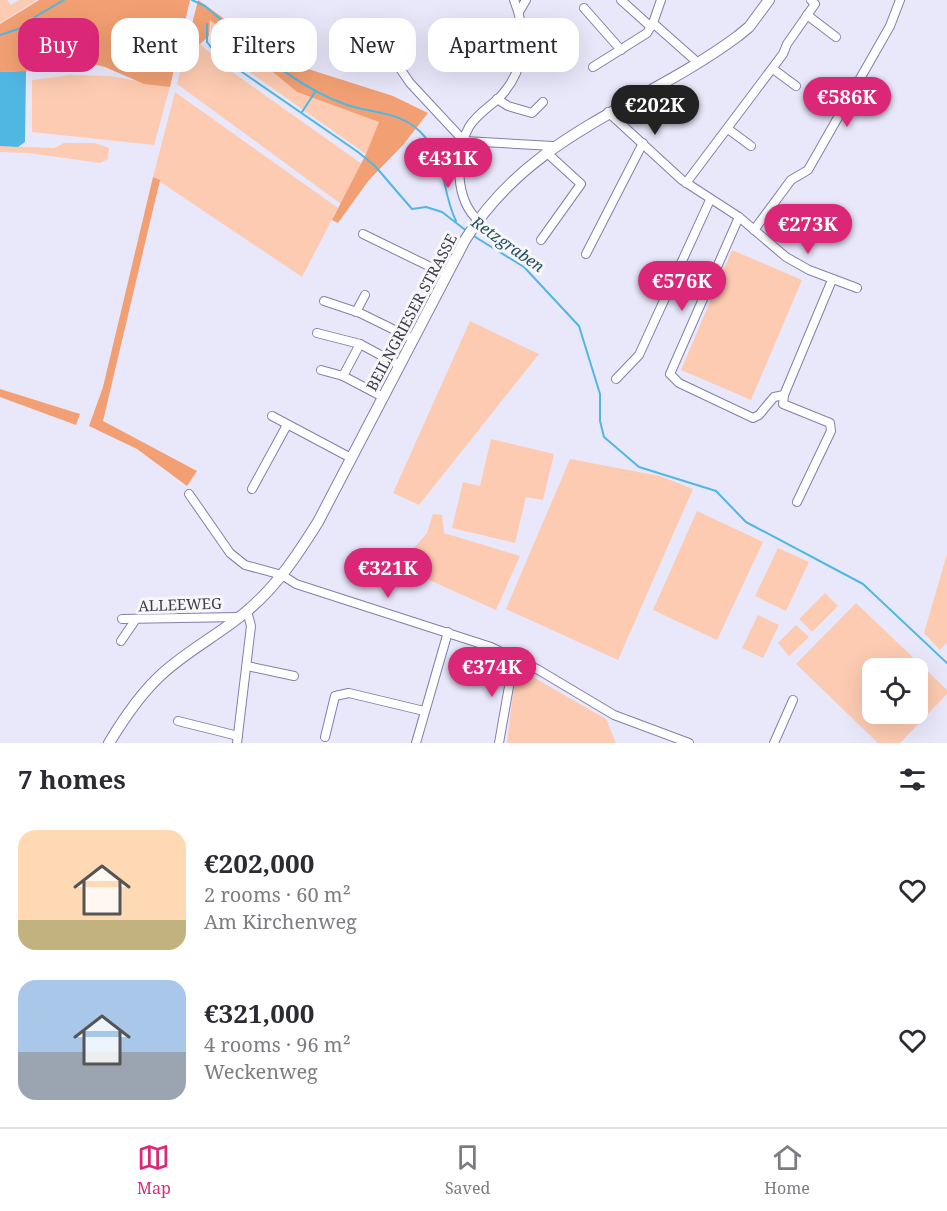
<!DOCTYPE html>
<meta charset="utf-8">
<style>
body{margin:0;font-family:"Noto Serif",serif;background:#f2f2f3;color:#2b2b33;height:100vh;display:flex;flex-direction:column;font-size:22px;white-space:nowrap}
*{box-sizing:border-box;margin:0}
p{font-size:20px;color:#7c7c81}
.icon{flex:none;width:33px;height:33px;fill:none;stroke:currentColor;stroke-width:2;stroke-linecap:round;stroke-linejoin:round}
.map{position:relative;height:743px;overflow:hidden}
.sheet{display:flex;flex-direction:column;background:#fff;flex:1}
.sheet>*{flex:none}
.top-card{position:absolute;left:18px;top:18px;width:600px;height:54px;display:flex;gap:12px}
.buttons{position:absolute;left:862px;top:658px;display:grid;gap:12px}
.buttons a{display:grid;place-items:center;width:66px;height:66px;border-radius:12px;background:#fff;box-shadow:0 6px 24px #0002;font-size:30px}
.price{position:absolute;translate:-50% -51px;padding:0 14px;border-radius:21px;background:#db2777;color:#fff;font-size:20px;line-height:39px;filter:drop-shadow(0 2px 3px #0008)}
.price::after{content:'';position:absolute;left:50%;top:36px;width:18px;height:14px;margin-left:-9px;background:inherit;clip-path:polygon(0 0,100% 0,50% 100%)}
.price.on{background:#222;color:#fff}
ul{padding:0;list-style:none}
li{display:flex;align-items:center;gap:18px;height:150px;padding:0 18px}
li span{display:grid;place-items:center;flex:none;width:168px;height:120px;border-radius:18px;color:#555}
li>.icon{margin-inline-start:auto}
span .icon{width:72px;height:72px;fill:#fffc;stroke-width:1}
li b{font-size:26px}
h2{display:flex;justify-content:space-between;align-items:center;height:72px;padding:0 18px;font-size:26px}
.tag{padding:0 21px;border-radius:18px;background:#fff;box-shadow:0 6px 24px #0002;font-size:21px;line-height:54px}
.tag.on{background:#db2777;color:#fff}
.menu{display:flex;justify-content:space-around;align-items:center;height:84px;border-top:2px solid #e1e1e2;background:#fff;font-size:16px;color:#7c7c81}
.menu a{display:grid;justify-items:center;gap:3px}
.menu .on{color:#db2777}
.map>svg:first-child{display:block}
.green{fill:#fdcbb1;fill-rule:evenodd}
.forest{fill:#f2a073}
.water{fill:#50b7e3}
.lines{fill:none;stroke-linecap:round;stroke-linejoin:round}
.stream{stroke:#50b7e3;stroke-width:2}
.minor-casing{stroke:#837eaa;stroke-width:10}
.major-casing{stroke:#837eaa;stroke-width:12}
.minor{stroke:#fff;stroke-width:8}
.major{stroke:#fff;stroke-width:10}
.labels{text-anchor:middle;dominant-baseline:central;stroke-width:6;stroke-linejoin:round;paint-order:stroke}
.street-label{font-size:15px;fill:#3c3a4d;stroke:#f7f7f7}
.water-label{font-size:16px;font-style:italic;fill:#255064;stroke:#f7f7f7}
</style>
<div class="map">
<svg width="947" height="743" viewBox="0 0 947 743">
<rect width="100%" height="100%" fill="#e9e8fb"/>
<!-- green -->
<g class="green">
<path d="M0,0H7L11,5L19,0H37L0,23Z"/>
<path d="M210,19L297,92L380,122L366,154L221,52L212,43Z"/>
<path d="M200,44L235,74L362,164L341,204L177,84L186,49Z"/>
<path d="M70,75L110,76L170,87L154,145L32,132V80Z"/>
<path d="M175,92L338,208L302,277L153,177Z"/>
<path d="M64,143H95L109,148L108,159L100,163L29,153L0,152V146L54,148Z"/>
<path d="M732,250L802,280L751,400L681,370Z"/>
<path d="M470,321L539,354L419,505L393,493Z"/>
<path d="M491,439L554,454L543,500L526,497L515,543L452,528L463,482L480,486Z"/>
<path d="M570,459L660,476L693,489L618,660L506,609Z"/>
<path d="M697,511L763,542L717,640L653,610Z"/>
<path d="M433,514L442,515L444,533L520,556L496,610L398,566L427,533Z"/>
<path d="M778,548L809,562L786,611L755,596Z"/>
<path d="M947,554V643L940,650L924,633Z"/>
<path d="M825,593L838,606L812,632L799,619Z"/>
<path d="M856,603L947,690V694L900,743H878L796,664ZM873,669H918V714H873Z"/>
<path d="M758,615L779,625L763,658L742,648Z"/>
<path d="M796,625L809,637L789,656L778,643Z"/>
<path d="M519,669L606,719L616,743H507L513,693Z"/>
</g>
<!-- forest -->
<g class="forest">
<path d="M39,0H190L170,87L144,84L105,67L68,58L26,71L0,72V24Z"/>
<path d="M198,0L283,61L393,96L428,113L403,145L369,180L338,223L332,220L366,154L379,122L297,92L210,20L209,36L200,44L186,49Z"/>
<path d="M153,177L160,180L103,421L197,471L187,486L137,449L89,426L103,387Z"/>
<path d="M0,389L80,414L76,425L0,397Z"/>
</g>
<!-- water -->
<path class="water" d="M26,71L25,142L18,147L0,146V72Z"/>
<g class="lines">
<!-- stream -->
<g class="stream">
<path d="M192,0L205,6C249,43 292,86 347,105C375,114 404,111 425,137C448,166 441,190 456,221"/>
<path d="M207,24V42L216,54L358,152L375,166L412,209L426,207L442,212L468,232"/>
<path d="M0,35L30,25L35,17L64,0"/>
<path d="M302,112L315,92"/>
<path d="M472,235L524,267L579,326L600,394V421L604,437L639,467L716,491L746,522L863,584L947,663"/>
</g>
<!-- minor casing -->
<g class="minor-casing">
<g id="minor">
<path d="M621,0L651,27"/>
<path d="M661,0L653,23L697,62"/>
<path d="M584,8L621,50"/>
<path d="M519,12L526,0"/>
<path d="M807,15L836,37"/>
<path d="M383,44L410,83L464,141L553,146"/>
<path d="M593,67L647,33L653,23"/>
<path d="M773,69L796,86"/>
<path d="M497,99L508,106L532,113L543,102"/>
<path d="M608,112L682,180L739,217L786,257L809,270L857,288"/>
<path d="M728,129L751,146"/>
<path d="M686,183L783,54L787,44L815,4L811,0"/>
<path d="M739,217L670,374L679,383L753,418L759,415L774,397L784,395"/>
<path d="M479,221C455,201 454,153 469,127C476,115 489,107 499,98C526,70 528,35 514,0"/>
<path d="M754,230L791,180L808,170L890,26L900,0"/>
<path d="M363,234L447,275"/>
<path d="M541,240L581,184L546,152"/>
<path d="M586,254L643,143"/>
<path d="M324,301L360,313L413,339"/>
<path d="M356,312L365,295"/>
<path d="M317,333L360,344L399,365"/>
<path d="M321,370L343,376L383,397"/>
<path d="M343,376L360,344"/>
<path d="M616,379L639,355L710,200"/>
<path d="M272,416L351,458"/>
<path d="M252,489L287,425"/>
<path d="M189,494L230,553L245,565L282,575L296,584L491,647L537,669L614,715L689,743"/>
<path d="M797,502L831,431L830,423L783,404L784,395L832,280"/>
<path d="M122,619L240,617"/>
<path d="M121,641L136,619"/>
<path d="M247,666L294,676"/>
<path d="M178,721L238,736"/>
<path d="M325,737L335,696L349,693L424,711"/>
<path d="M237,743L251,626L247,611"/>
<path d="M416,743L448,632"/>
<path d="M499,743L514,658"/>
<path d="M774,743L793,700"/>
</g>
</g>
<!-- major casing -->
<g class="major-casing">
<path id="major" d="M109,743C124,718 140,694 162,674C188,650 220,634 247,611C277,586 298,554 318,522L465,240C531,133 644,106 738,36L749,27L769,0"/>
</g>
<!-- minor -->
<use href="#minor" class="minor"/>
<!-- major -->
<use href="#major" class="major"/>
</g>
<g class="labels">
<!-- street labels -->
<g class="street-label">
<text transform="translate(411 312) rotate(-62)">BEILNGRIESER STRASSE</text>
<text transform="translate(180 604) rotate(-2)">ALLEEWEG</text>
</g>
<!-- water labels -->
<g class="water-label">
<text transform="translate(508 244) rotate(35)">Retzgraben</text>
</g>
</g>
</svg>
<div class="buttons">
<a><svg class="icon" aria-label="locate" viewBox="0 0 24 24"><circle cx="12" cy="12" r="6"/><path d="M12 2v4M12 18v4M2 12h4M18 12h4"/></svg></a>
</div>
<b class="price" style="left:847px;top:128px">€586K</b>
<b class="price on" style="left:655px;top:136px">€202K</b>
<b class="price" style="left:448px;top:189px">€431K</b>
<b class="price" style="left:808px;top:255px">€273K</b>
<b class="price" style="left:682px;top:312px">€576K</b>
<b class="price" style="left:388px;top:599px">€321K</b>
<b class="price" style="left:492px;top:698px">€374K</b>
<div class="top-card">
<a class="tag on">Buy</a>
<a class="tag">Rent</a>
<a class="tag">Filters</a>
<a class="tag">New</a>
<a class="tag">Apartment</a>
</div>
</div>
<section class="sheet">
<h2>7 homes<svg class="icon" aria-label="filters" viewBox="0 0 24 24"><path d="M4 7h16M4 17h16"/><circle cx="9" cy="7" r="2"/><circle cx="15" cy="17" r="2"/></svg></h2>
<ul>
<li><span style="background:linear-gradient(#ffd9b3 75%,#c2b280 0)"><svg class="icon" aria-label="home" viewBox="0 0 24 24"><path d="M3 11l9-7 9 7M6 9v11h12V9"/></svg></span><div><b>€202,000</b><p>2 rooms · 60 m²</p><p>Am Kirchenweg</p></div><svg class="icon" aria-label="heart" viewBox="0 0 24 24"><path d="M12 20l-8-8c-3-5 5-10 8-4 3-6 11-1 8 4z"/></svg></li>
<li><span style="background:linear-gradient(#a9c7e8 60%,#9aa5b1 0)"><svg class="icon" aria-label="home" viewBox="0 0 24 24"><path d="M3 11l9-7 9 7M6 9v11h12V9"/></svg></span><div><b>€321,000</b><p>4 rooms · 96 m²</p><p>Weckenweg</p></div><svg class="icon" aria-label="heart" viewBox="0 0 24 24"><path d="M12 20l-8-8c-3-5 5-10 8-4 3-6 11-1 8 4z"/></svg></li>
</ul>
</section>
<nav class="menu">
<a class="on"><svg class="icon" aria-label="map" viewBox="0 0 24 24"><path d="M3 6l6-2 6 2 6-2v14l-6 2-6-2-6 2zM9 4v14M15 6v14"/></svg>Map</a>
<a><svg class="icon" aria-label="saved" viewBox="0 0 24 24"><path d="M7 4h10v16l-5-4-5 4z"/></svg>Saved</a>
<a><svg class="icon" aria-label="home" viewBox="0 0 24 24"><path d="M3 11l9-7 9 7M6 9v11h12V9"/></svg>Home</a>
</nav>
